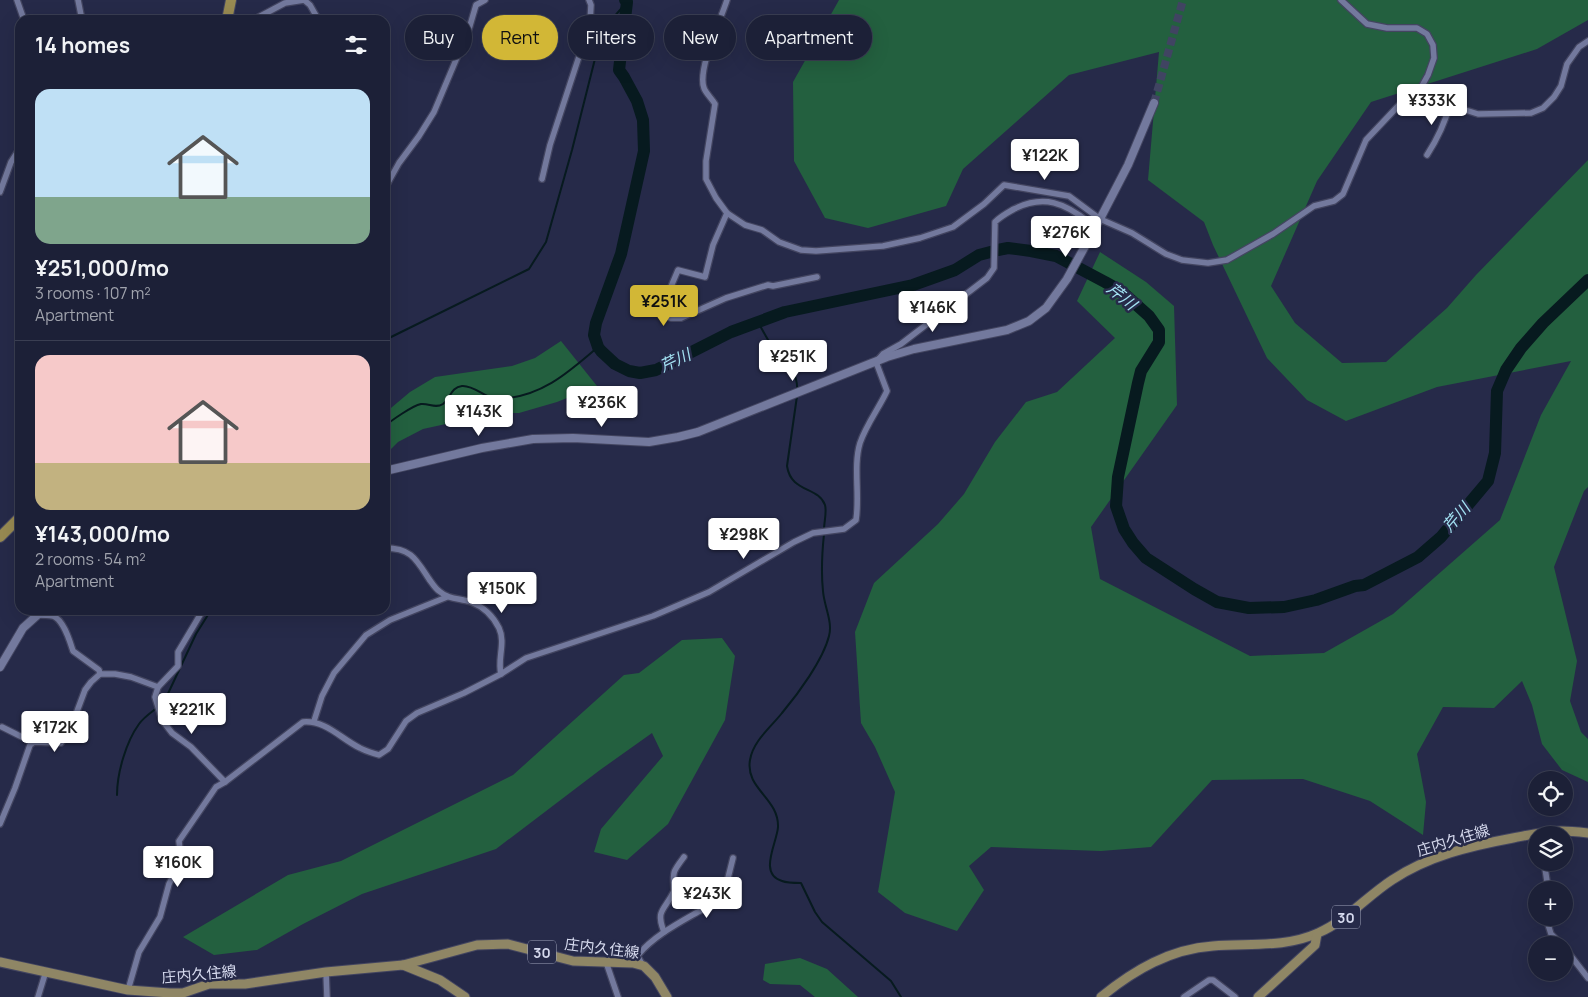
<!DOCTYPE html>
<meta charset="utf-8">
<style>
body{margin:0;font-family:Manrope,"Noto Sans JP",sans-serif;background:#25283f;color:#f1f3f6;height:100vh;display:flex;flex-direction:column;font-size:19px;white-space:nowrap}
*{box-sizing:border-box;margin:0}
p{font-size:16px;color:#a0a3ad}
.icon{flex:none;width:28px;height:28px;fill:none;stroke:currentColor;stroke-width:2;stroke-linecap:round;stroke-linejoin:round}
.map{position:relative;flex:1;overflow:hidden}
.drawer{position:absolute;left:15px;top:15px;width:375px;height:600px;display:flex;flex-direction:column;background:#1c2037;border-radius:15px;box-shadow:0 5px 20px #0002,0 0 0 1px #3a3e52}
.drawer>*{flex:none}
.top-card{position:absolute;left:405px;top:15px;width:475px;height:45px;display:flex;gap:10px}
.fabs{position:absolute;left:1528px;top:771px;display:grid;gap:10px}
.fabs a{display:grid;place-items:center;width:45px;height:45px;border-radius:50%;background:#1c2037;box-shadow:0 5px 20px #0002,0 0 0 1px #3a3e52;font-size:25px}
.price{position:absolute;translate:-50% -42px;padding:0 11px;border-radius:5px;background:#fff;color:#222;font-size:16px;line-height:32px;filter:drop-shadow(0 1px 2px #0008)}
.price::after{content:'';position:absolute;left:50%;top:30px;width:15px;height:11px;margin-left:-8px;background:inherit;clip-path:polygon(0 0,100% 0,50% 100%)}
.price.on{background:#d2b736;color:#111}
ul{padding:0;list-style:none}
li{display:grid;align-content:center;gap:10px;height:265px;padding:0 20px}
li+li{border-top:1px solid #3a3e52}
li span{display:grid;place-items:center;height:155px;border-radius:15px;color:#555}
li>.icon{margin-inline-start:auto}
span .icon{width:90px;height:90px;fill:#fffc;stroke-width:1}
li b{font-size:21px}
h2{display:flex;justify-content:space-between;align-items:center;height:60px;padding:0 20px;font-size:21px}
.chip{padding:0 18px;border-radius:22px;background:#1c2037;box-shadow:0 5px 20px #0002,0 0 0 1px #3a3e52;font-size:18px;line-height:45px}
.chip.on{background:#d2b736;color:#111}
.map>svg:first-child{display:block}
.forest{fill:#23603f}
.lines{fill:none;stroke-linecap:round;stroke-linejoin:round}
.stream{stroke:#071a1f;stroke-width:2}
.river{stroke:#071a1f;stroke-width:12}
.tertiary-tunnel{stroke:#404462;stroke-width:8;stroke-dasharray:8 4;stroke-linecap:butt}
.minor-casing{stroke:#434560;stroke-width:8}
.tertiary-casing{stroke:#434560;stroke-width:10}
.primary-casing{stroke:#434560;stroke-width:11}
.trunk-casing{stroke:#434560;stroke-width:12}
.minor{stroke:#73799d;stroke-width:5.5}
.tertiary{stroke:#73799d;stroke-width:8}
.primary{stroke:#8f8665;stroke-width:9}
.trunk{stroke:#988a52;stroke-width:10}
.labels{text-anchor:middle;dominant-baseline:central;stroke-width:5;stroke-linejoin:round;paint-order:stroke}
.shield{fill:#262a49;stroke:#a1a5bc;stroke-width:1}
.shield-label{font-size:14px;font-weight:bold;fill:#d6daee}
.street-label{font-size:15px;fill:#d6daee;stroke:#262a49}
.water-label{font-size:16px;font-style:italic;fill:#a3e2f3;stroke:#262a49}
</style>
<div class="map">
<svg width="1588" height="997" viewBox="0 0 1588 997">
<rect width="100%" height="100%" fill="#262a49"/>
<!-- forest -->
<g class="forest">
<path d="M839,0H1588V20L1537,49L1371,102L1317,181L1271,286L1295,323L1342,363L1386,362L1447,308L1476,275L1588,160V487L1584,491L1554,567L1577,661L1570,701L1581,732L1588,739V782L1562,770L1542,744L1532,705L1522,681L1494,708L1443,707L1417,754L1426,802L1423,835L1370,801L1303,779L1212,780L1151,847L1101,851L991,847L969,866L984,890L957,931L905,913L878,892L895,792L875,747L861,723L855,632L874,583L938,524L964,494L995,442L1026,402L1057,392L1115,338L1077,301L1100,252L1146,282L1174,306L1177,405L1091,527L1100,579L1250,656L1324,653L1393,614L1500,520L1541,415L1571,361L1437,387L1346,421L1307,400L1267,358L1213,245L1204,222L1148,180L1159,52L1069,75L963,169L946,206L868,228L825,218L794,161L793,82Z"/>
<path d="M561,341L597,386L557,402L519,413H496L423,429L398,442L385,455V413L410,392L435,377L512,366L535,358Z"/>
<path d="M722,638L735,656L725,720L668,824L627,860L594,852L601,829L663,756L652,733L600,770L496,849L362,894L303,924L257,950L214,955L183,937L288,875L341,861L513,775L624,675L639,673L682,640Z"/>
<path d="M800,958L827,969L858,997H815L800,985L770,984L763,980L765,964Z"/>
</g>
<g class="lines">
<!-- stream -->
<g class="stream">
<path d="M758,322C762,329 766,337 770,343C781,358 799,370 797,391"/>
<path d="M385,340L529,269L546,242L572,150L601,35L606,26L627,2"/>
<path d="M797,396L787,466C791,493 818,486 825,505C827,512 824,522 824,530"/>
<path d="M385,426C392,420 412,406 421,404C429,403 435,409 443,404C450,399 451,387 462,386C475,385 485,399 498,399C540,398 568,373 598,347"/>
<path d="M824,534C822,553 821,572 823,591C824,606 833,622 829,636C823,660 798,694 782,713C771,727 753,741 750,760C745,789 779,798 778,827C777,843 758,874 782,881C787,883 795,883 801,883L815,912L822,922L891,981L901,997"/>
<path d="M117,795C117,773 126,742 139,724C146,714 158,709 165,700L196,634L211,610"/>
</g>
<!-- river -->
<path class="river" d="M625,0L627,2L619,70L624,77L637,101L643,120L644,151L621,254L596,323L594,335L598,347L601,351L615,364L629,371L640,373L656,370L731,332L785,312L913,285L955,270L979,255L998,250L1008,248L1031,251L1056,256L1105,282L1121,291L1149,316L1159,330V342L1141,371L1138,383L1118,477L1116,506L1124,529L1133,543L1146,558L1194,589L1217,602L1249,608L1284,607L1316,600L1355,586L1364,585L1418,557L1441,537L1488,481L1495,453L1497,391L1506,370L1521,348L1543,323L1588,280"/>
<!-- tertiary-tunnel -->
<path class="tertiary-tunnel" d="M1154,103L1183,0"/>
<!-- minor casing -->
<g class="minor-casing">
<g id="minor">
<path d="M17,0L24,20"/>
<path d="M78,0L82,20"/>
<path d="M727,0C721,19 697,70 704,88C705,92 712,99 715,104L706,161V179L716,198L727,213L745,225L762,230L779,242L801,250L816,251L883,246L920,238L953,227L984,204L1004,185L1069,196L1100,219L1132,233L1166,254L1182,260L1208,263L1227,260L1273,234L1314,206L1334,201L1343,194L1366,140L1400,104L1418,93L1428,75L1434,58L1433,45L1427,34L1417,28H1387L1367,24L1341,0"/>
<path d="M253,20L285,3L304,0L310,5L318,19"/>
<path d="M1418,93H1438L1456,107L1478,114L1531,113L1543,108L1554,97L1561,86L1567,64L1579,47L1588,41"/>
<path d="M1427,155C1438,138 1445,123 1450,104"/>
<path d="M542,179L550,145L590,23L591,5L589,0"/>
<path d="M385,188L399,163L419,136L434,112L469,29L476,5L485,0"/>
<path d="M0,192L11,162L20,148"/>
<path d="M727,213L713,245L705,277L678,270L662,308L664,316L671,318H681L726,298L768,285L773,286L817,277"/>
<path d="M385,548C411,548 416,559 429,579C432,583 435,588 439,591C449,600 460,598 471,602C484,607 493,616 499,628C506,643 497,659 501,674"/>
<path d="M203,610L178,652V666L158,687L155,697L162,720L172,733L191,747L225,782"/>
<path d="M36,615C41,615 48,615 53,616C64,620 70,642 73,651L99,670L100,674"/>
<path d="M314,721L322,696L334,673L366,635L390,620L447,597"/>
<path d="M2,727L32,742"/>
<path d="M0,824L15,788L30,745L34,742L61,743L70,730L85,690L91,682L100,674H115L131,677L158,687"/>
<path d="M1544,862L1547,881L1545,890"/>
<path d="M1546,918L1551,934L1562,945"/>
<path d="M664,932C655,909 665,911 674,891C673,871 672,873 684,857"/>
<path d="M1564,947L1588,978"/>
<path d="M638,955C653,937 675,925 696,913C705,908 716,906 723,898L733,858"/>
<path d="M326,972L327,997"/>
<path d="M128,990L139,952L160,917L169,884L181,860L179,841L216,787L225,782L303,722C326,720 341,739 360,748C365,751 373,753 379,755L388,749L406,721L417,713L464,693L501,674L526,658L653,616L709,592L794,542L813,533L844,529L856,520C860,496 853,466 860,443C866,425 879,408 887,391L876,362L883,354L901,344L987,278L994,268L995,222C1001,216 1007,213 1014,209C1044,194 1065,203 1090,223L1100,219"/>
<path d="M38,997L46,971"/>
<path d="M618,997L606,962C625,951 632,942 643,966"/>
<path d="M1184,997L1209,980H1213L1235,997"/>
</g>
</g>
<!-- tertiary casing -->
<g class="tertiary-casing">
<g id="tertiary">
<path d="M385,471L482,448L533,439L573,438L649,442L678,437L698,432L887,357L914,349L1007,330L1029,321L1046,308L1067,279L1100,219L1128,165L1154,103"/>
<path d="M0,667L23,628L43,610"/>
</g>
</g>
<!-- primary casing -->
<g class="primary-casing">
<g id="primary">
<path d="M0,962L128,990L170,993H183L209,984H245L326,972L403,965L440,980L465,997"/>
<path d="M403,965L477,945L508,944L573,961L633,963L644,966L655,977L667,997"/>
<path d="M1101,997C1134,970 1170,949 1213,946C1248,943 1285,948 1318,933C1346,921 1366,897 1392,880C1428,856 1470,846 1513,838C1529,835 1545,831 1561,831C1570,831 1579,832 1588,833"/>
<path d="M1258,997L1315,945L1317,934"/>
</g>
</g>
<!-- trunk casing -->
<g class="trunk-casing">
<g id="trunk">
<path d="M227,20L231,0"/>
<path d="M0,537L20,517"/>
</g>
</g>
<!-- minor -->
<use href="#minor" class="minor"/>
<!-- tertiary -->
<use href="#tertiary" class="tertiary"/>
<!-- primary -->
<use href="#primary" class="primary"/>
<!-- trunk -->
<use href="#trunk" class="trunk"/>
</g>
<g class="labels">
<!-- shield labels -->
<g class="shield">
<rect x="1332" y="905.5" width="28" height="23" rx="4"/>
<rect x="528" y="940.5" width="28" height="23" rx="4"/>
</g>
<g class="shield-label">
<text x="1346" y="917">30</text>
<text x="542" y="952">30</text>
</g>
<!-- street labels -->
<g class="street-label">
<text transform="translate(1453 840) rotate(-17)">庄内久住線</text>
<text transform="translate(602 948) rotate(7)">庄内久住線</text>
<text transform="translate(199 974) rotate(-5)">庄内久住線</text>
</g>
<!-- water labels -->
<g class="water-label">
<text transform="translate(1122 296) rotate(39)">芹川</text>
<text transform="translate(675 360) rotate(-25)">芹川</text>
<text transform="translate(1456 517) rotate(-49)">芹川</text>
</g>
</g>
</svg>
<div class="fabs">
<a><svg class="icon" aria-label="locate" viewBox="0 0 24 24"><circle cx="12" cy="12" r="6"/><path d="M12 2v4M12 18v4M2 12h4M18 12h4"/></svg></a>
<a><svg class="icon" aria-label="layers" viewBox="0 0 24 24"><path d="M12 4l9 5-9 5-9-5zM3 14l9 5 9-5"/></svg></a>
<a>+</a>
<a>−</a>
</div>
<b class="price" style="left:1432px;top:126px">¥333K</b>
<b class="price" style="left:1045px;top:181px">¥122K</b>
<b class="price" style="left:1066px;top:258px">¥276K</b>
<b class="price on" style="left:664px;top:327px">¥251K</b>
<b class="price" style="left:933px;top:333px">¥146K</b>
<b class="price" style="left:793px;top:382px">¥251K</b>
<b class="price" style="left:602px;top:428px">¥236K</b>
<b class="price" style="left:479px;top:437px">¥143K</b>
<b class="price" style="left:744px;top:560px">¥298K</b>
<b class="price" style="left:502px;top:614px">¥150K</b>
<b class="price" style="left:192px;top:735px">¥221K</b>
<b class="price" style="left:55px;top:753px">¥172K</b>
<b class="price" style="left:178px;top:888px">¥160K</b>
<b class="price" style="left:707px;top:919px">¥243K</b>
<div class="top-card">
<a class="chip">Buy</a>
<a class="chip on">Rent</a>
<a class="chip">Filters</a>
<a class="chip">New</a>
<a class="chip">Apartment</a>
</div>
<section class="drawer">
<h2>14 homes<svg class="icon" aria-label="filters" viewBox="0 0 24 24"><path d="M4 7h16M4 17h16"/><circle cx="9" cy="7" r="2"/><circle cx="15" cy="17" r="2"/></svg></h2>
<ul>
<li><span style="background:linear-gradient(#bfe0f5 70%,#7fa58c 0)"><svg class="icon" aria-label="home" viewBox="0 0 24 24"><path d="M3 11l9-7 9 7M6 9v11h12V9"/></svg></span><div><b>¥251,000/mo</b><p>3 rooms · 107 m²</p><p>Apartment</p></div></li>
<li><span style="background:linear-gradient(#f6c9c9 70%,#c2b280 0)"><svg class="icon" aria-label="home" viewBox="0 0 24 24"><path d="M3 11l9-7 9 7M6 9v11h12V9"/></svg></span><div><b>¥143,000/mo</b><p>2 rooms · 54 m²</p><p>Apartment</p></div></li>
</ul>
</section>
</div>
